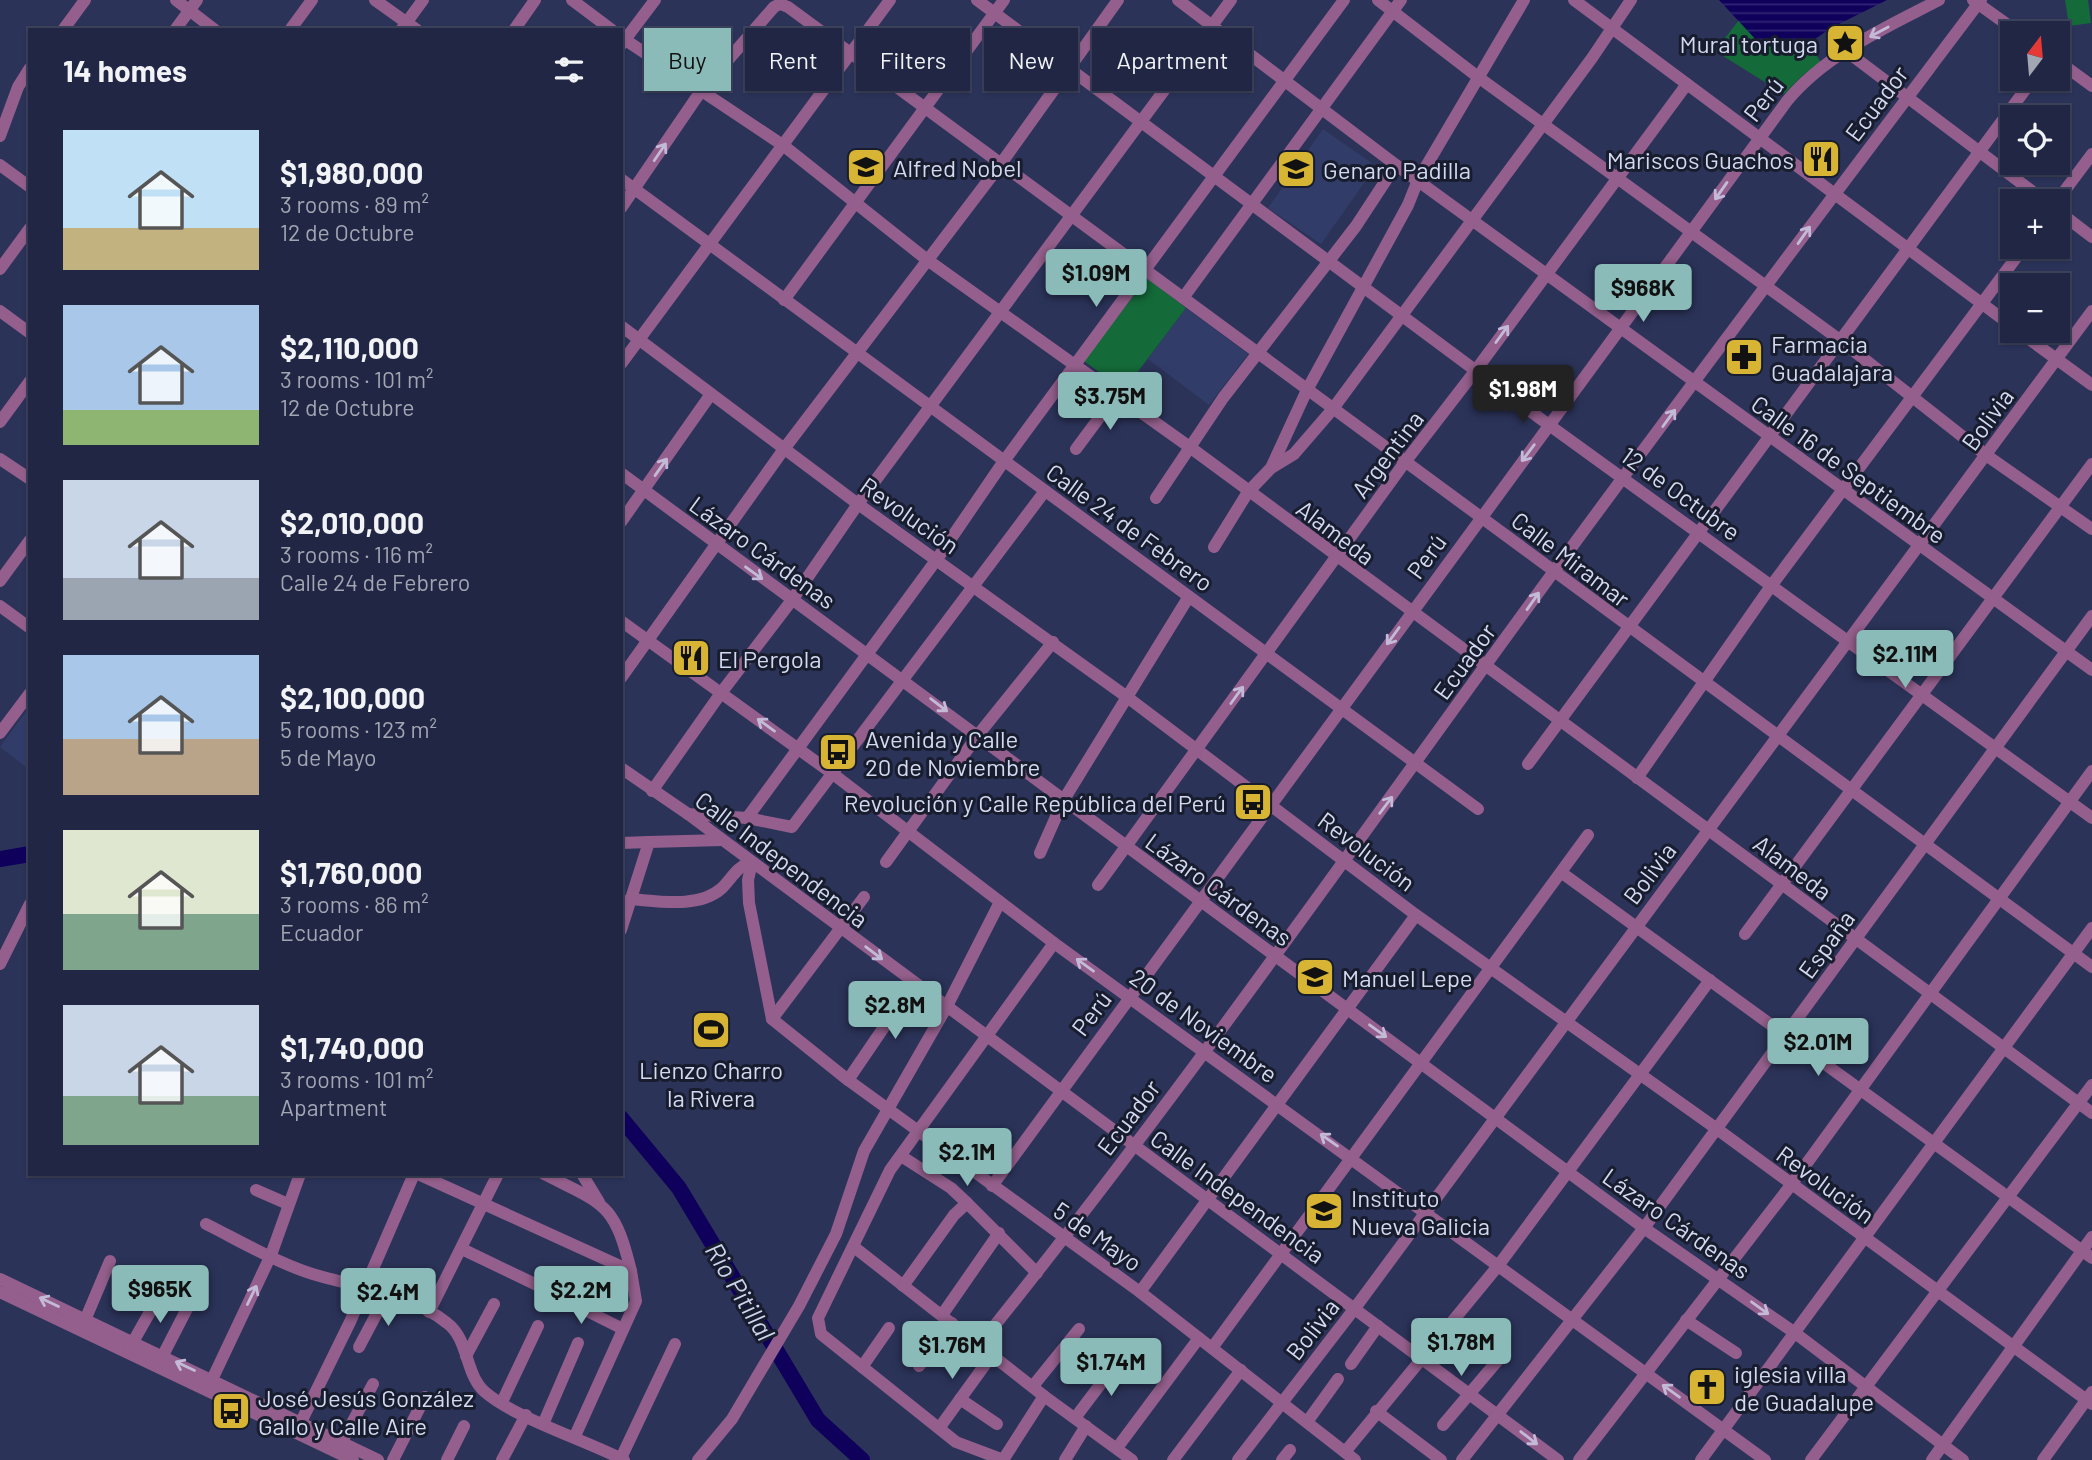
<!DOCTYPE html>
<meta charset="utf-8">
<style>
body{margin:0;font-family:Barlow,sans-serif;background:#2d324e;color:#f1f3f6;height:100vh;display:flex;flex-direction:column;font-size:26px;white-space:nowrap}
*{box-sizing:border-box;margin:0}
p{font-size:23px;color:#a2a5b2}
.icon{flex:none;width:38px;height:38px;fill:none;stroke:currentColor;stroke-width:2;stroke-linecap:round;stroke-linejoin:round}
.map{position:relative;flex:1;overflow:hidden}
.panel{position:absolute;left:28px;top:28px;width:595px;height:1148px;display:flex;flex-direction:column;background:#202643;border-radius:0px;box-shadow:0 2px 5px #0004,0 0 0 2px #3d435c}
.panel>*{flex:none}
.top-card{position:absolute;left:644px;top:28px;width:665px;height:63px;display:flex;gap:14px}
.needle{width:46px;rotate:16deg}
.controls{position:absolute;left:2000px;top:21px;display:grid;gap:14px}
.controls a{display:grid;place-items:center;width:70px;height:70px;border-radius:0px;background:#202643;box-shadow:0 2px 5px #0004,0 0 0 2px #3d435c;font-size:35px}
.price{position:absolute;translate:-50% -60px;padding:0 16px;border-radius:7px;background:#8bbbb9;color:#111;font-size:23px;line-height:46px;filter:drop-shadow(0 2px 4px #0008)}
.price::after{content:'';position:absolute;left:50%;top:42px;width:21px;height:16px;margin-left:-10px;background:inherit;clip-path:polygon(0 0,100% 0,50% 100%)}
.price.on{background:#222;color:#fff}
ul{padding:0;list-style:none}
li{display:flex;align-items:center;gap:21px;height:175px;padding:0 35px}
li span{display:grid;place-items:center;flex:none;width:196px;height:140px;border-radius:0px;color:#555}
li>.icon{margin-inline-start:auto}
span .icon{width:84px;height:84px;fill:#fffc;stroke-width:1}
li b{font-size:30px}
h2{display:flex;justify-content:space-between;align-items:center;height:84px;padding:0 35px;font-size:30px}
.chip{padding:0 24px;border-radius:0px;background:#202643;box-shadow:0 2px 5px #0004,0 0 0 2px #3d435c;font-size:24px;line-height:63px}
.chip.on{background:#8bbbb9;color:#111}
.map>svg:first-child{display:block}
.built{fill:#323c68}
.green{fill:#146a39}
.water{fill:url(#water-rules)}
.lines{fill:none;stroke-linecap:round;stroke-linejoin:round}
.river{stroke:#0f005c;stroke-width:16}
.minor{stroke:#945f8c;stroke-width:12}
.oneway{stroke:#c3bad8}
.labels{text-anchor:middle;dominant-baseline:central;stroke-width:6;stroke-linejoin:round;paint-order:stroke}
.poi-label{font-size:24px;fill:#d3d9f1;stroke:#181d2e;text-anchor:start}
.street-label{font-size:24px;fill:#d3d9f1;stroke:#181d2e}
.water-label{font-size:26px;font-style:italic;fill:#cdd4ed;stroke:#181d2e}
</style>
<div class="map">
<svg width="2092" height="1460" viewBox="0 0 2092 1460">
<defs>
<pattern id="water-rules" width="6" height="5" patternUnits="userSpaceOnUse" patternTransform="scale(1.75)"><rect width="6" height="5" fill="#0f005c"/><path d="M0 2.5h6" fill="none" stroke="#312574"/></pattern>
</defs>
<rect width="100%" height="100%" fill="#2b3359"/>
<!-- built -->
<g class="built">
<path d="M1323,129L1376,166L1321,244L1268,208Z"/>
<path d="M1186,308L1248,354L1209,405L1148,359Z"/>
<path d="M30,706V770L0,747Z"/>
</g>
<!-- green -->
<g class="green">
<path d="M2065,0H2088L2091,23L2069,26Z"/>
<path d="M1739,20C1759,43 1776,57 1808,44L1821,62L1803,75L1784,94L1715,51Z"/>
<path d="M1147,278L1186,308L1124,390L1084,361Z"/>
</g>
<!-- water -->
<path class="water" d="M1719,0H1887L1831,28L1808,44L1783,50L1759,43Z"/>
<g class="lines">
<!-- river -->
<g class="river">
<path d="M0,859L30,854"/>
<path d="M621,1118L679,1188L818,1420L862,1460"/>
</g>
<!-- minor -->
<g class="minor">
<path d="M176,0L215,30"/>
<path d="M375,0L417,30"/>
<path d="M572,0L612,30"/>
<path d="M977,0L1549,425L2092,818"/>
<path d="M1178,0L1396,165L2092,670"/>
<path d="M1378,0L1478,77L1840,340L1986,455L2092,529"/>
<path d="M1574,0L2012,326"/>
<path d="M1973,0L2019,33"/>
<path d="M63,30L85,0"/>
<path d="M175,30L197,0"/>
<path d="M290,30L312,0"/>
<path d="M401,30L423,0"/>
<path d="M514,30L535,0"/>
<path d="M621,37L784,146L926,259L1191,448L2092,1113"/>
<path d="M621,45L655,0"/>
<path d="M1846,51L2045,201"/>
<path d="M2058,61L2092,86"/>
<path d="M0,136L18,87L30,68"/>
<path d="M0,165L30,187"/>
<path d="M621,179L1478,809"/>
<path d="M2057,201L2092,154"/>
<path d="M621,208L701,91L774,7L780,4L788,7L2092,967"/>
<path d="M2058,211L2092,237"/>
<path d="M0,269L30,228"/>
<path d="M1183,298L1401,0"/>
<path d="M784,300L1004,0"/>
<path d="M0,311L30,333"/>
<path d="M621,326L858,504L1127,697L1416,915L1717,1129L2092,1404"/>
<path d="M2018,331L2092,385"/>
<path d="M621,364L890,0"/>
<path d="M0,422L30,381"/>
<path d="M1076,449L1116,395"/>
<path d="M0,459L30,479"/>
<path d="M1271,468L1307,390L1408,205L1418,180L1524,0"/>
<path d="M621,473L1644,1228L1795,1333L1963,1460"/>
<path d="M1156,498L1223,398L1356,226L1396,165"/>
<path d="M621,522L711,394"/>
<path d="M1214,547L1248,492L1271,468L1294,454L1332,410L1592,58L1631,0"/>
<path d="M0,581L30,540"/>
<path d="M0,606L30,628"/>
<path d="M621,621L833,774L1054,943L1765,1460"/>
<path d="M621,678L784,449L1000,165L1118,0"/>
<path d="M0,733L30,693"/>
<path d="M1528,764L2033,79"/>
<path d="M621,768L688,814L1558,1460"/>
<path d="M1637,778L1771,586L2024,247"/>
<path d="M652,791L721,693L792,600L858,504L1231,0"/>
<path d="M688,814L747,818L937,559L1004,461L1344,0"/>
<path d="M747,818L792,827L1045,491"/>
<path d="M621,843L649,842"/>
<path d="M1040,853L1063,801L1188,598"/>
<path d="M886,862L978,735L1053,642"/>
<path d="M752,863L748,880L749,903L772,1019L848,1080L1140,1292L1355,1460"/>
<path d="M1562,873L2092,1258"/>
<path d="M1098,885L1405,462L1476,370L1687,84"/>
<path d="M630,899C658,901 699,909 722,888C732,878 736,868 750,862"/>
<path d="M621,930L649,842L722,840"/>
<path d="M1745,934L2092,464"/>
<path d="M0,964L30,904"/>
<path d="M772,1019L864,897"/>
<path d="M848,1080L914,983"/>
<path d="M901,1156L951,1188L967,1203"/>
<path d="M418,1174L631,1271L636,1301L575,1436"/>
<path d="M544,1174C605,1205 614,1202 631,1271"/>
<path d="M582,1174L599,1202"/>
<path d="M992,1186L1787,101C1826,54 1885,28 1939,0"/>
<path d="M256,1190L288,1204"/>
<path d="M206,1224C242,1242 284,1267 323,1277C364,1288 412,1295 447,1323C469,1339 465,1375 485,1392C515,1418 585,1440 624,1460"/>
<path d="M854,1247L1044,1396L1132,1460"/>
<path d="M462,1249L537,1285"/>
<path d="M0,1279L378,1460"/>
<path d="M903,1286L954,1215L967,1203L1037,1273"/>
<path d="M0,1292L353,1460"/>
<path d="M1140,1292L1416,915"/>
<path d="M553,1294L623,1329"/>
<path d="M429,1312L498,1174"/>
<path d="M942,1315L999,1233"/>
<path d="M1686,1320L1736,1353"/>
<path d="M83,1325L110,1261"/>
<path d="M979,1345C1180,1096 1363,832 1552,574C1693,381 1837,191 1981,0"/>
<path d="M359,1347L387,1294"/>
<path d="M1212,1348L1588,835"/>
<path d="M129,1349L163,1289"/>
<path d="M466,1356L494,1304"/>
<path d="M160,1361L192,1299"/>
<path d="M1351,1364L1378,1326"/>
<path d="M919,1366L952,1323"/>
<path d="M862,1367L889,1328"/>
<path d="M209,1386L271,1255L300,1174"/>
<path d="M1033,1386L1079,1329"/>
<path d="M960,1399L997,1424"/>
<path d="M502,1402L538,1326"/>
<path d="M1376,1411L1441,1460"/>
<path d="M1075,1418L1121,1357"/>
<path d="M544,1422L578,1343"/>
<path d="M1307,1422L1338,1379"/>
<path d="M1443,1425L1504,1353"/>
<path d="M940,1427L992,1355"/>
<path d="M298,1428L350,1322L414,1174"/>
<path d="M1117,1448L1199,1338"/>
<path d="M338,1449L373,1384"/>
<path d="M1345,1452L1498,1266L1710,980"/>
<path d="M621,1458L675,1344"/>
<path d="M393,1460L425,1397"/>
<path d="M447,1460L464,1426"/>
<path d="M502,1460L526,1415"/>
<path d="M698,1460L732,1419L799,1306L836,1234L864,1151L946,1008L1000,902"/>
<path d="M1003,1460L1044,1396"/>
<path d="M1004,1460L956,1442L821,1334L818,1318L890,1170L1054,943"/>
<path d="M1065,1460L1086,1426"/>
<path d="M1173,1460L1241,1370"/>
<path d="M1238,1460L1355,1308L2092,311"/>
<path d="M1282,1460L1290,1450"/>
<path d="M1462,1460L1644,1228L2092,616"/>
<path d="M1579,1460L1791,1185L2092,771"/>
<path d="M1701,1460L2092,928"/>
<path d="M1811,1460L2092,1085"/>
<path d="M1932,1460L2092,1237"/>
<path d="M2043,1460L2092,1392"/>
</g>
</g>
<!-- one-way arrows -->
<defs><path id="oneway-shaft" d="M-6 0H5M1.5-3L5.5 0L1.5 3" fill="none" stroke-width="1.6" stroke-linecap="round" stroke-linejoin="round" transform="scale(1.75)"/></defs>
<g class="oneway">
<use href="#oneway-shaft" transform="translate(1879 32) rotate(152)"/>
<use href="#oneway-shaft" transform="translate(660 152) rotate(-56)"/>
<use href="#oneway-shaft" transform="translate(1721 191) rotate(125)"/>
<use href="#oneway-shaft" transform="translate(1804 235) rotate(-55)"/>
<use href="#oneway-shaft" transform="translate(1502 334) rotate(-54)"/>
<use href="#oneway-shaft" transform="translate(1669 418) rotate(-54)"/>
<use href="#oneway-shaft" transform="translate(1528 453) rotate(127)"/>
<use href="#oneway-shaft" transform="translate(661 467) rotate(-55)"/>
<use href="#oneway-shaft" transform="translate(754 573) rotate(36)"/>
<use href="#oneway-shaft" transform="translate(1533 601) rotate(-55)"/>
<use href="#oneway-shaft" transform="translate(1393 636) rotate(126)"/>
<use href="#oneway-shaft" transform="translate(1237 695) rotate(-54)"/>
<use href="#oneway-shaft" transform="translate(939 705) rotate(37)"/>
<use href="#oneway-shaft" transform="translate(766 725) rotate(-144)"/>
<use href="#oneway-shaft" transform="translate(1386 805) rotate(-53)"/>
<use href="#oneway-shaft" transform="translate(874 953) rotate(37)"/>
<use href="#oneway-shaft" transform="translate(1085 965) rotate(-144)"/>
<use href="#oneway-shaft" transform="translate(1378 1031) rotate(36)"/>
<use href="#oneway-shaft" transform="translate(1329 1140) rotate(-145)"/>
<use href="#oneway-shaft" transform="translate(252 1295) rotate(-64)"/>
<use href="#oneway-shaft" transform="translate(49 1302) rotate(-155)"/>
<use href="#oneway-shaft" transform="translate(1760 1308) rotate(36)"/>
<use href="#oneway-shaft" transform="translate(185 1366) rotate(-155)"/>
<use href="#oneway-shaft" transform="translate(1671 1391) rotate(-144)"/>
<use href="#oneway-shaft" transform="translate(1529 1438) rotate(38)"/>
</g>
<!-- icons -->
<defs>
<g id="sight-square" transform="scale(2.0125)"><rect x="-9" y="-9" width="18" height="18" rx="4" fill="#d7b434" stroke="#181d2e"/><path d="M0-6L1.8-2.2L6-1.7L2.9 1.2L3.7 5.4L0 3.3L-3.7 5.4L-2.9 1.2L-6-1.7L-1.8-2.2Z" fill="#111"/></g>
<g id="restaurant-square" transform="scale(2.0125)"><rect x="-9" y="-9" width="18" height="18" rx="4" fill="#d7b434" stroke="#181d2e"/><path d="M-5-6h1v4h1v-4h1v4h1v-4h1v5L-1.5 .5V6h-2V.5L-5-1ZM5-6V6H3V1.5H1.5Q1.5-4 5-6Z" fill="#111"/></g>
<g id="school-square" transform="scale(2.0125)"><rect x="-9" y="-9" width="18" height="18" rx="4" fill="#d7b434" stroke="#181d2e"/><path d="M0-5L7-2L0 1L-7-2ZM-4 1L0 2.5L4 1V4Q0 6-4 4Z" fill="#111"/></g>
<g id="pharmacy-square" transform="scale(2.0125)"><rect x="-9" y="-9" width="18" height="18" rx="4" fill="#d7b434" stroke="#181d2e"/><path d="M-2-6h4v4h4v4h-4v4h-4v-4h-4v-4h4Z" fill="#111"/></g>
<g id="bus-square" transform="scale(2.0125)"><rect x="-9" y="-9" width="18" height="18" rx="4" fill="#d7b434" stroke="#181d2e"/><path d="M-5-6H5V4H4V6H2V4H-2V6H-4V4H-5ZM-3.5-4V0h7V-4ZM-3.5 1.2v1.5H-2V1.2ZM2 1.2v1.5H3.5V1.2Z" fill="#111"/></g>
<g id="stadium-square" transform="scale(2.0125)"><rect x="-9" y="-9" width="18" height="18" rx="4" fill="#d7b434" stroke="#181d2e"/><path d="M0-5a6.5 5 0 1 0 0 10a6.5 5 0 1 0 0-10ZM-3.5-1.8h7v3.6h-7Z" fill="#111"/></g>
<g id="church-square" transform="scale(2.0125)"><rect x="-9" y="-9" width="18" height="18" rx="4" fill="#d7b434" stroke="#181d2e"/><path d="M-1.2-6h2.4v3.5h3.3v2.4h-3.3V6h-2.4V-.1h-3.3v-2.4h3.3Z" fill="#111"/></g>
</defs>
<g fill-rule="evenodd">
<use href="#sight-square" x="1845" y="43"/>
<use href="#restaurant-square" x="1821" y="159"/>
<use href="#school-square" x="866" y="167"/>
<use href="#school-square" x="1296" y="169"/>
<use href="#pharmacy-square" x="1744" y="357"/>
<use href="#restaurant-square" x="691" y="658"/>
<use href="#bus-square" x="838" y="752"/>
<use href="#bus-square" x="1253" y="802"/>
<use href="#school-square" x="1315" y="977"/>
<use href="#stadium-square" x="711" y="1030"/>
<use href="#school-square" x="1324" y="1211"/>
<use href="#church-square" x="1707" y="1387"/>
<use href="#bus-square" x="231" y="1411"/>
</g>
<g class="labels">
<!-- poi labels -->
<g class="poi-label">
<text x="1818" y="43" text-anchor="end">Mural tortuga</text>
<text x="1794" y="159" text-anchor="end">Mariscos Guachos</text>
<text x="893" y="167">Alfred Nobel</text>
<text x="1323" y="169">Genaro Padilla</text>
<text x="1771" y="343">Farmacia<tspan x="1771" dy="28">Guadalajara</tspan></text>
<text x="718" y="658">El Pergola</text>
<text x="865" y="738">Avenida y Calle<tspan x="865" dy="28">20 de Noviembre</tspan></text>
<text x="1226" y="802" text-anchor="end">Revolución y Calle República del Perú</text>
<text x="1342" y="977">Manuel Lepe</text>
<text x="711" y="1069" text-anchor="middle">Lienzo Charro<tspan x="711" dy="28">la Rivera</tspan></text>
<text x="1351" y="1197">Instituto<tspan x="1351" dy="28">Nueva Galicia</tspan></text>
<text x="1734" y="1373">iglesia villa<tspan x="1734" dy="28">de Guadalupe</tspan></text>
<text x="258" y="1397">José Jesús González<tspan x="258" dy="28">Gallo y Calle Aire</tspan></text>
</g>
<!-- street labels -->
<g class="street-label">
<text transform="translate(1763 99) rotate(-52)">Perú</text>
<text transform="translate(1876 103) rotate(-53)">Ecuador</text>
<text transform="translate(1987 419) rotate(-54)">Bolivia</text>
<text transform="translate(1387 454) rotate(-53)">Argentina</text>
<text transform="translate(1849 469) rotate(36)">Calle 16 de Septiembre</text>
<text transform="translate(1681 493) rotate(36)">12 de Octubre</text>
<text transform="translate(910 515) rotate(35)">Revolución</text>
<text transform="translate(1130 527) rotate(36)">Calle 24 de Febrero</text>
<text transform="translate(1336 532) rotate(37)">Alameda</text>
<text transform="translate(763 552) rotate(36)">Lázaro Cárdenas</text>
<text transform="translate(1426 556) rotate(-54)">Perú</text>
<text transform="translate(1571 559) rotate(37)">Calle Miramar</text>
<text transform="translate(1464 661) rotate(-54)">Ecuador</text>
<text transform="translate(1367 851) rotate(37)">Revolución</text>
<text transform="translate(782 859) rotate(37)">Calle Independencia</text>
<text transform="translate(1793 867) rotate(37)">Alameda</text>
<text transform="translate(1649 873) rotate(-53)">Bolivia</text>
<text transform="translate(1219 889) rotate(36)">Lázaro Cárdenas</text>
<text transform="translate(1826 944) rotate(-54)">España</text>
<text transform="translate(1091 1013) rotate(-53)">Perú</text>
<text transform="translate(1204 1025) rotate(36)">20 de Noviembre</text>
<text transform="translate(1128 1117) rotate(-53)">Ecuador</text>
<text transform="translate(1826 1184) rotate(36)">Revolución</text>
<text transform="translate(1238 1196) rotate(36)">Calle Independencia</text>
<text transform="translate(1677 1223) rotate(35)">Lázaro Cárdenas</text>
<text transform="translate(1098 1236) rotate(35)">5 de Mayo</text>
<text transform="translate(1312 1329) rotate(-52)">Bolivia</text>
</g>
<!-- water labels -->
<g class="water-label">
<text transform="translate(741 1291) rotate(59)">Rio Pitillal</text>
</g>
</g>
</svg>
<div class="controls">
<a><svg class="needle" viewBox="-14 -14 28 28"><path d="M0-13l5 13h-10z" fill="#e53935"/><path d="M0 13l5-13h-10z" fill="#a2a5b2"/></svg></a>
<a><svg class="icon" aria-label="locate" viewBox="0 0 24 24"><circle cx="12" cy="12" r="6"/><path d="M12 2v4M12 18v4M2 12h4M18 12h4"/></svg></a>
<a>+</a>
<a>−</a>
</div>
<b class="price" style="left:1096px;top:309px">$1.09M</b>
<b class="price" style="left:1643px;top:324px">$968K</b>
<b class="price on" style="left:1523px;top:425px">$1.98M</b>
<b class="price" style="left:1110px;top:432px">$3.75M</b>
<b class="price" style="left:1905px;top:690px">$2.11M</b>
<b class="price" style="left:895px;top:1041px">$2.8M</b>
<b class="price" style="left:1818px;top:1078px">$2.01M</b>
<b class="price" style="left:967px;top:1188px">$2.1M</b>
<b class="price" style="left:160px;top:1325px">$965K</b>
<b class="price" style="left:581px;top:1326px">$2.2M</b>
<b class="price" style="left:388px;top:1328px">$2.4M</b>
<b class="price" style="left:1461px;top:1378px">$1.78M</b>
<b class="price" style="left:952px;top:1381px">$1.76M</b>
<b class="price" style="left:1111px;top:1398px">$1.74M</b>
<div class="top-card">
<a class="chip on">Buy</a>
<a class="chip">Rent</a>
<a class="chip">Filters</a>
<a class="chip">New</a>
<a class="chip">Apartment</a>
</div>
<section class="panel">
<h2>14 homes<svg class="icon" aria-label="filters" viewBox="0 0 24 24"><path d="M4 7h16M4 17h16"/><circle cx="9" cy="7" r="2"/><circle cx="15" cy="17" r="2"/></svg></h2>
<ul>
<li><span style="background:linear-gradient(#bfe0f5 70%,#c2b280 0)"><svg class="icon" aria-label="home" viewBox="0 0 24 24"><path d="M3 11l9-7 9 7M6 9v11h12V9"/></svg></span><div><b>$1,980,000</b><p>3 rooms · 89 m²</p><p>12 de Octubre</p></div></li>
<li><span style="background:linear-gradient(#a9c7e8 75%,#8fb573 0)"><svg class="icon" aria-label="home" viewBox="0 0 24 24"><path d="M3 11l9-7 9 7M6 9v11h12V9"/></svg></span><div><b>$2,110,000</b><p>3 rooms · 101 m²</p><p>12 de Octubre</p></div></li>
<li><span style="background:linear-gradient(#c9d6e8 70%,#9aa5b1 0)"><svg class="icon" aria-label="home" viewBox="0 0 24 24"><path d="M3 11l9-7 9 7M6 9v11h12V9"/></svg></span><div><b>$2,010,000</b><p>3 rooms · 116 m²</p><p>Calle 24 de Febrero</p></div></li>
<li><span style="background:linear-gradient(#a9c7e8 60%,#b9a48a 0)"><svg class="icon" aria-label="home" viewBox="0 0 24 24"><path d="M3 11l9-7 9 7M6 9v11h12V9"/></svg></span><div><b>$2,100,000</b><p>5 rooms · 123 m²</p><p>5 de Mayo</p></div></li>
<li><span style="background:linear-gradient(#dfe7d0 60%,#7fa58c 0)"><svg class="icon" aria-label="home" viewBox="0 0 24 24"><path d="M3 11l9-7 9 7M6 9v11h12V9"/></svg></span><div><b>$1,760,000</b><p>3 rooms · 86 m²</p><p>Ecuador</p></div></li>
<li><span style="background:linear-gradient(#c9d6e8 65%,#7fa58c 0)"><svg class="icon" aria-label="home" viewBox="0 0 24 24"><path d="M3 11l9-7 9 7M6 9v11h12V9"/></svg></span><div><b>$1,740,000</b><p>3 rooms · 101 m²</p><p>Apartment</p></div></li>
</ul>
</section>
</div>
